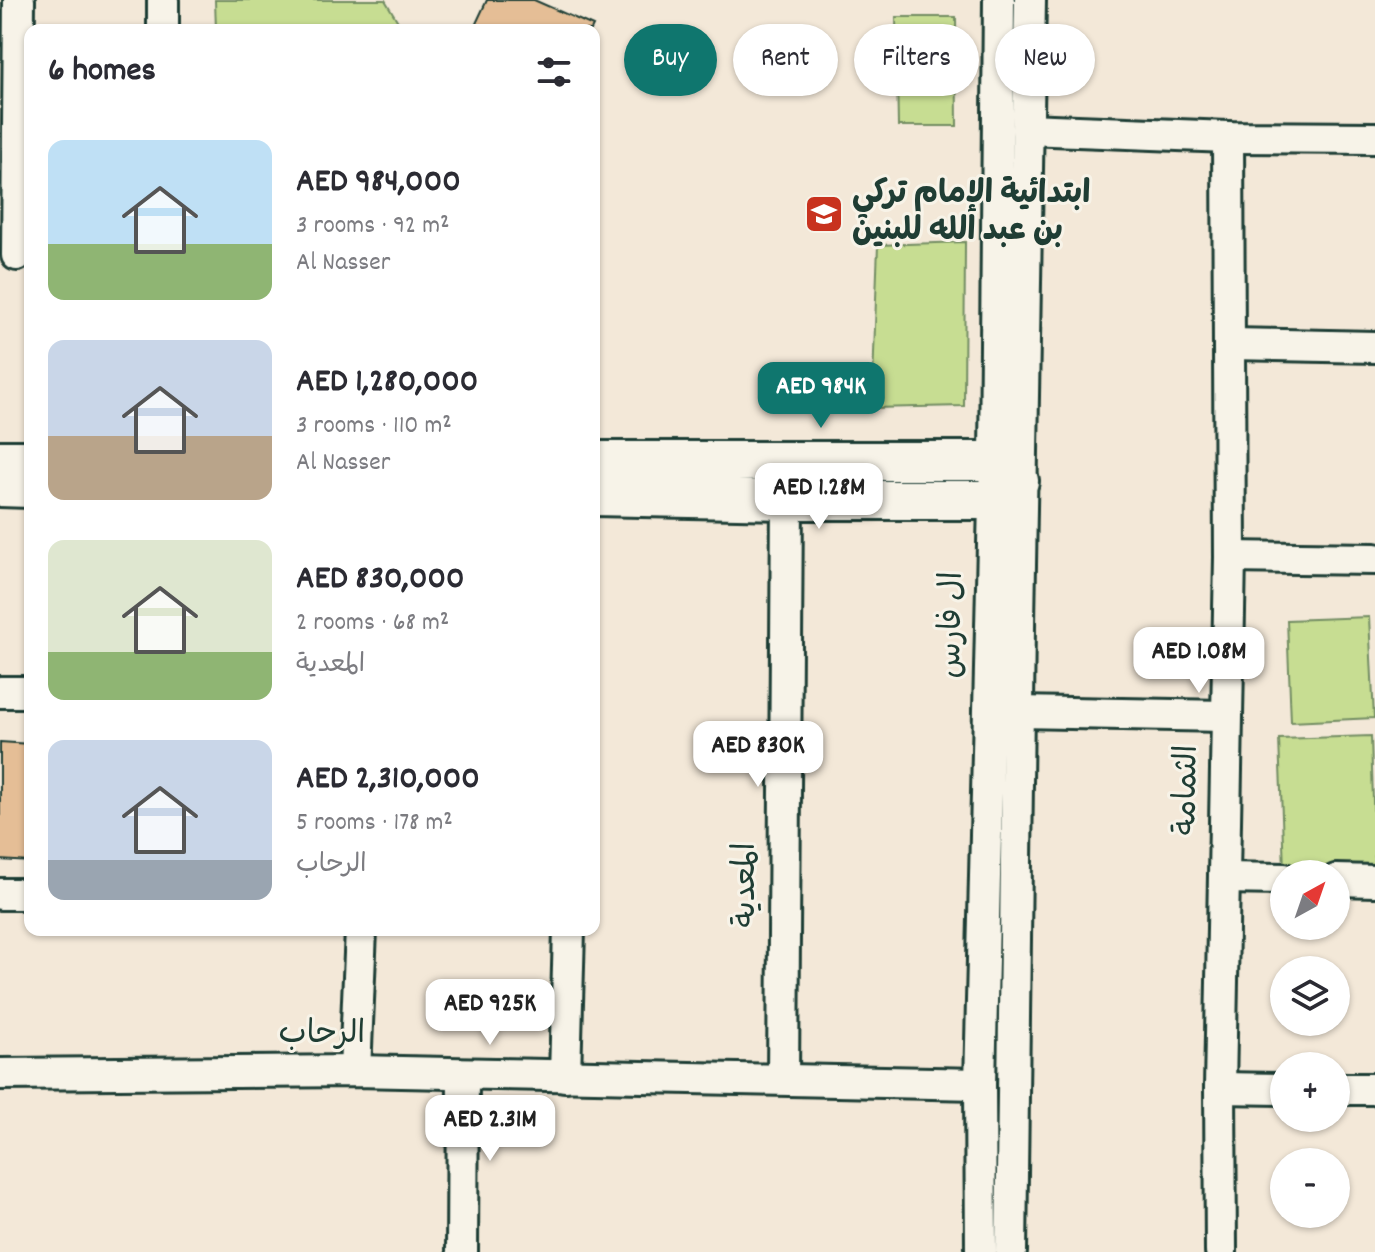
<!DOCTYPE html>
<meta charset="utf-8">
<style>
body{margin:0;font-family:Dekko,"Playpen Sans Arabic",sans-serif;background:#f2f2f3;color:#2b2b33;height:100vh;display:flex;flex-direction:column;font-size:30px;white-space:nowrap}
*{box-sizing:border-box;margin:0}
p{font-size:26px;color:#7c7c81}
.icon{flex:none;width:44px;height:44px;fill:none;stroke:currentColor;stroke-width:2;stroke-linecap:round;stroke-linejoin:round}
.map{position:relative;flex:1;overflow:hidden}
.panel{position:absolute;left:24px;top:24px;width:576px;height:912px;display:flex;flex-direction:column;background:#fff;border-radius:16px;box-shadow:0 2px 6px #0004}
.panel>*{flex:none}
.guide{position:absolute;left:624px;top:24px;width:630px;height:72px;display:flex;gap:16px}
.needle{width:52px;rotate:40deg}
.buttons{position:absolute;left:1270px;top:860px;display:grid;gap:16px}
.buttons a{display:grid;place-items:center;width:80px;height:80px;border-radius:50%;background:#fff;box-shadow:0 2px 6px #0004;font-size:40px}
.price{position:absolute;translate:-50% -68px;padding:0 18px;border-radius:16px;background:#fff;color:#222;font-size:26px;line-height:52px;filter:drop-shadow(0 2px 4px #0008)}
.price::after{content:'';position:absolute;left:50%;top:48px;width:24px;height:18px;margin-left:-12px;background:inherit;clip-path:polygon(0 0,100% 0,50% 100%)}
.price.active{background:#0f766e;color:#fff}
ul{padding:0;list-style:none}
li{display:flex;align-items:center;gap:24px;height:200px;padding:0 24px}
li span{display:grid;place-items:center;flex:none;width:224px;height:160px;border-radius:16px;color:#555}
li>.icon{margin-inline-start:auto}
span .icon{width:96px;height:96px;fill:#fffc;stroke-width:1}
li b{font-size:34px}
h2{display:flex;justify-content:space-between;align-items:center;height:96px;padding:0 24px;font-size:34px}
.chip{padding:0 28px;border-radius:36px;background:#fff;box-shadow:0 2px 6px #0004;font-size:28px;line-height:72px}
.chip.active{background:#0f766e;color:#fff}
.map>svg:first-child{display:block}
.green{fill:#c7dd92;stroke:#738d63;stroke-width:2}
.building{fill:#e5be96;stroke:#1f3d34;stroke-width:2}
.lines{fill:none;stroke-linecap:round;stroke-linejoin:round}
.minor-casing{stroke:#1f3d34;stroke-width:36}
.tertiary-casing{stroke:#1f3d34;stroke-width:44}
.minor{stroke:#f7f3e8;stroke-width:30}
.tertiary{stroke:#f7f3e8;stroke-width:38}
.labels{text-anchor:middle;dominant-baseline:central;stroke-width:6;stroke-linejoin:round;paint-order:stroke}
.poi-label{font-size:32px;font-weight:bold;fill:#1f3d34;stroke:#f7f3e8;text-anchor:start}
.street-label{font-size:32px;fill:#1f3d34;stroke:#f7f3e8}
</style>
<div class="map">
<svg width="1375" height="1252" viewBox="0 0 1375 1252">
<rect width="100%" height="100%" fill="#f3e8d8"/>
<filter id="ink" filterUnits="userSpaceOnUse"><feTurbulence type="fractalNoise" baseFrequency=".0125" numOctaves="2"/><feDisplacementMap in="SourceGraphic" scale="16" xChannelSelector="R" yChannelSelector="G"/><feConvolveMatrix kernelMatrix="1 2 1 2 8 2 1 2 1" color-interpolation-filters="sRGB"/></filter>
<g filter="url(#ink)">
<!-- green -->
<g class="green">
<path d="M215,0H385L403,30H216Z"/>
<path d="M896,17H956L957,126H898Z"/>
<path d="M965,242L964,406L872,408L878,245Z"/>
<path d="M1369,617L1374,718L1291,722L1287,620Z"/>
<path d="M1371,736L1375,866L1284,869L1279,739Z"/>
</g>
<!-- building -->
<g class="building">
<path d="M487,0H534L593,26L591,30H473Z"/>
<path d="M0,742L30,744V862L0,860Z"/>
</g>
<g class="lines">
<!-- minor casing -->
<g class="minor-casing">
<g id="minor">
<path d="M163,0V30"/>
<path d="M1027,129L1228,137L1375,138"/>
<path d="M17,255L19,0"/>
<path d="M1231,344L1375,347"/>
<path d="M1230,557L1375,559"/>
<path d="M0,692H30"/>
<path d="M1019,712L1225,716"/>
<path d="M1224,878L1284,879"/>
<path d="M1336,880L1375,881"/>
<path d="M0,894H30"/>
<path d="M355,1071L361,930"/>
<path d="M0,1074L355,1071L980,1084"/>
<path d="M565,1076L569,930"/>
<path d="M783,1079L787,500"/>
<path d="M1220,1088L1284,1089"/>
<path d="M1336,1089H1375"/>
<path d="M462,1252L463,1074"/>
<path d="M981,1252L980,1084L995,461L999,0"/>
<path d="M1011,1252C1017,835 1020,417 1030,0"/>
<path d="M1221,1252L1220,1088L1230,557L1228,137"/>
</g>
</g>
<!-- tertiary casing -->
<g class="tertiary-casing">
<g id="tertiary">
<path d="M0,460H30"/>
<path d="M594,461H995L1019,481L993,500H787L594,496"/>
<path d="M0,487L30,488"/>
</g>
</g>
<!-- minor -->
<use href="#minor" class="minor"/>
<!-- tertiary -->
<use href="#tertiary" class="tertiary"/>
</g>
</g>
<!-- icons -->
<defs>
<g id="school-square" transform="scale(2)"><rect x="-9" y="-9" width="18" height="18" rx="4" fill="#c8321e" stroke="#f7f3e8"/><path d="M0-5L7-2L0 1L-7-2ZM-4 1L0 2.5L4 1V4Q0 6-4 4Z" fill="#fff"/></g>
</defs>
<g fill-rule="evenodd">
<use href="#school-square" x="824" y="214"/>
</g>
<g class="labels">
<!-- poi labels -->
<g class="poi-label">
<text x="852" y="196">ابتدائية الإمام تركي<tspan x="852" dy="37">بن عبد الله للبنين</tspan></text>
</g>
<!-- street labels -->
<g class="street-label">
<text transform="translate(954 625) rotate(-89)">ال فارس</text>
<text transform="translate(1189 790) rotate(-89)">الثمامة</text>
<text transform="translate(748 885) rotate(-90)">المعدية</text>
<text x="322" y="1036">الرحاب</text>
</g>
</g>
</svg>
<div class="buttons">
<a><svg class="needle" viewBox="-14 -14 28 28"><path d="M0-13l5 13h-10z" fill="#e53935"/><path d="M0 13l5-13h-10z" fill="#7c7c81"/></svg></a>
<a><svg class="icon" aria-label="layers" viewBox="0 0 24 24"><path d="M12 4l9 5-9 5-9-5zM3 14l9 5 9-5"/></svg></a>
<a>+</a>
<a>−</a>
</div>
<b class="price active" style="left:821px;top:430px">AED 984K</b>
<b class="price" style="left:819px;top:531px">AED 1.28M</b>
<b class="price" style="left:1199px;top:695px">AED 1.08M</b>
<b class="price" style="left:758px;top:789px">AED 830K</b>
<b class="price" style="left:490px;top:1047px">AED 925K</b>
<b class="price" style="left:490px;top:1163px">AED 2.31M</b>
<div class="guide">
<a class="chip active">Buy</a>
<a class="chip">Rent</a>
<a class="chip">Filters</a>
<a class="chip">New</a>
</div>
<section class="panel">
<h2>6 homes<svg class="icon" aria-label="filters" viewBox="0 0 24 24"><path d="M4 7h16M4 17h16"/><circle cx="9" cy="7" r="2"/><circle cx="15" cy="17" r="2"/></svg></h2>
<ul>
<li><span style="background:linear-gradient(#bfe0f5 65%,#8fb573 0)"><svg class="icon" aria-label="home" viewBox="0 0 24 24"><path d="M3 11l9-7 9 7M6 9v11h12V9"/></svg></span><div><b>AED 984,000</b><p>3 rooms · 92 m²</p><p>Al Nasser</p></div></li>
<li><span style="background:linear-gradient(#c9d6e8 60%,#b9a48a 0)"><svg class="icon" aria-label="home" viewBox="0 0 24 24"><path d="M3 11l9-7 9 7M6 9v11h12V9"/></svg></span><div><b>AED 1,280,000</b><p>3 rooms · 110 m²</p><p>Al Nasser</p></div></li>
<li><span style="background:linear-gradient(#dfe7d0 70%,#8fb573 0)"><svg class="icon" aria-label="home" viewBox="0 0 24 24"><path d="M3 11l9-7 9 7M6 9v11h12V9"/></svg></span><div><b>AED 830,000</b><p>2 rooms · 68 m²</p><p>المعدية</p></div></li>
<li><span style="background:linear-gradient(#c9d6e8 75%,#9aa5b1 0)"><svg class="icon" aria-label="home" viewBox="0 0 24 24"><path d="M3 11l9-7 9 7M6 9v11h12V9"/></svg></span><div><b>AED 2,310,000</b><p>5 rooms · 178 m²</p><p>الرحاب</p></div></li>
</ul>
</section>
</div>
